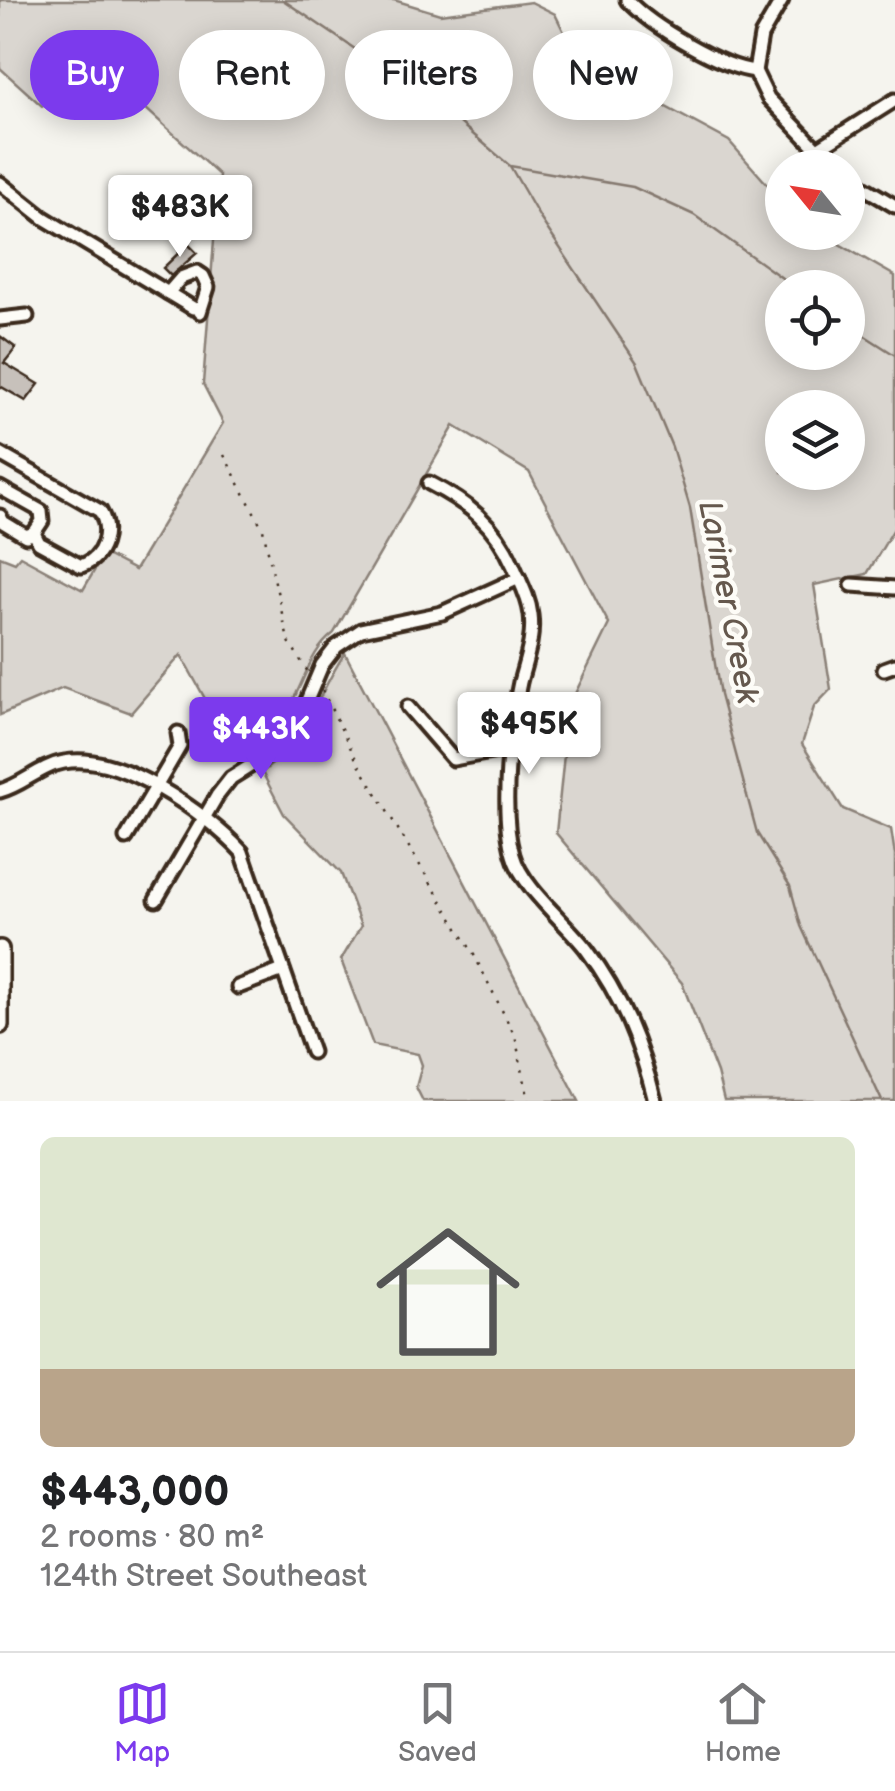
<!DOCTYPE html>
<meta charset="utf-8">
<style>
body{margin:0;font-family:"Balsamiq Sans",sans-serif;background:#f2f2f2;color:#202124;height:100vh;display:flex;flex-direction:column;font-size:38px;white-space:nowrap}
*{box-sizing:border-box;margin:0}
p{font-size:32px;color:#757577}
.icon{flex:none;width:55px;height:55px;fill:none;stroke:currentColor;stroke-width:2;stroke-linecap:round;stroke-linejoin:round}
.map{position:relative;height:1101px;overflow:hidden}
.drawer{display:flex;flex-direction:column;background:#fff;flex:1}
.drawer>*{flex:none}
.top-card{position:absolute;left:30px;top:30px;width:835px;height:90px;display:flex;gap:20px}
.needle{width:65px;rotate:300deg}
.buttons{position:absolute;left:765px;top:150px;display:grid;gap:20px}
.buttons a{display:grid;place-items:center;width:100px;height:100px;border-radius:50%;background:#fff;box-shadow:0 5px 25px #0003;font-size:50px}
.price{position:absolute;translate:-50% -85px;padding:0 22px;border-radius:10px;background:#fff;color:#222;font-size:32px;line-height:65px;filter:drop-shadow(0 2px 5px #0008)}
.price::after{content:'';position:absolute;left:50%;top:60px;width:30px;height:22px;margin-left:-15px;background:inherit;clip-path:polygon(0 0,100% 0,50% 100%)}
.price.on{background:#7c3aed;color:#fff}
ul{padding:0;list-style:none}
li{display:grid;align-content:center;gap:20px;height:530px;padding:0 40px}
li span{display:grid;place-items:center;height:310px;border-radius:15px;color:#555}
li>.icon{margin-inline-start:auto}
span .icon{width:180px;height:180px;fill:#fffc;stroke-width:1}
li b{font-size:42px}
.tag{padding:0 35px;border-radius:45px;background:#fff;box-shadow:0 5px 25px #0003;font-size:35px;line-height:90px}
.tag.on{background:#7c3aed;color:#fff}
.tabs{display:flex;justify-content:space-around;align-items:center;height:140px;border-top:2px solid #e0e0e0;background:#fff;font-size:28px;color:#757577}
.tabs a{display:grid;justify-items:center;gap:5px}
.tabs .on{color:#7c3aed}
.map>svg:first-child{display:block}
.green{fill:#dad6d0;stroke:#8a8077;stroke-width:2.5;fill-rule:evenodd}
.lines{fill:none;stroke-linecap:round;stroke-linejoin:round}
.stream{stroke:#84786e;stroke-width:2.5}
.building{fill:#c7c1bb;stroke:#3b2a1e;stroke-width:2.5}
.minor-casing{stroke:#3b2a1e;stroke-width:19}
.major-casing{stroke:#3b2a1e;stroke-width:22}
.path{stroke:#3b2a1e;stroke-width:2.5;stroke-dasharray:2.5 8;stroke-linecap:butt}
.minor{stroke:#fdfcf7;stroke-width:11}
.major{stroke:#fdfcf7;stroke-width:15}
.labels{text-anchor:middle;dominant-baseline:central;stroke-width:9;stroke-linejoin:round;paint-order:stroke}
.water-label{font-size:32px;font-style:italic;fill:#65584d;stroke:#fdfcf7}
</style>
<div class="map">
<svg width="895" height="1101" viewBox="0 0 895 1101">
<rect width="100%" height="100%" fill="#f5f4ee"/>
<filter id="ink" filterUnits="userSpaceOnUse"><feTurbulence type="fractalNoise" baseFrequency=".01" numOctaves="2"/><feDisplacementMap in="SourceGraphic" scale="20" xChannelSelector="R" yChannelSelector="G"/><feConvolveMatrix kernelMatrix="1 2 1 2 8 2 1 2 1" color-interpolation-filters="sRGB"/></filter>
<g filter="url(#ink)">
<!-- green -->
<g class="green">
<path d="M0,0H394L440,14L531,2L555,14L568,40L601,72L729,141L782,201V232L820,233L895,276V527L867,574L814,585L831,689L814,707L802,744L843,809L891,829L895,855V1101H724L717,1073L682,983L556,833L569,706L609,624L529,472L454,426L334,633C310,652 307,675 293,700C280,725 260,743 237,757L181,655L131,713L63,688L0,715V556L15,562L20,556L83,590L104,554L135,570L223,423L203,384L219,175L122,87L42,106L0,68ZM782,288H848V352H782ZM782,408H848V472H782Z"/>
<path d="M345,653L579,1101H423L416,1087L422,1065L418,1054L373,1045L341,960L361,926L341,873L284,814L262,772C313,735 313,700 345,653Z"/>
</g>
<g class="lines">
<!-- stream -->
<g class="stream">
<path d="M283,0L446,111L510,166L540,218L637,363L672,447L690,508L720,695L757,833L790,886L801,926L882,1101"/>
<path d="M510,166L633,187L694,215L796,288"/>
<path d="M848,325L895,355"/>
</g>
</g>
<!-- building -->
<g class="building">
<path d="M188,244L197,253L171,276L163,268Z"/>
<path d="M0,336L16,348L4,363L39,384L26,401L0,386Z"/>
</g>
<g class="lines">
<!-- minor casing -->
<g class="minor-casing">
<g id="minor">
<path d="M627,0C651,26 720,67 755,71L768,98L835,168"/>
<path d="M755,71L761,36L782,0"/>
<path d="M816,150L895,100"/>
<path d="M848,178L895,206"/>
<path d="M0,183L44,218L193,308"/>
<path d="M168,293L181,278L197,272L203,276L208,287L200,312"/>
<path d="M0,319L27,316"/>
<path d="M0,454L100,511C112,531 104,558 81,566L39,543L34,533"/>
<path d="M429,483C468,503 495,524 513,565C520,582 529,597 531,615C534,639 526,659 520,682C510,727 500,810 513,855C522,888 566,922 587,950C622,997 641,1045 655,1101"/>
<path d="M0,488L41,511L42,521L34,533L26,536L3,522L0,516"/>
<path d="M852,585L895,588"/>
<path d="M884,669L895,665"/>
<path d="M408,707L453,759L509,749"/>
<path d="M0,791C23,785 40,766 64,762C119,751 206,813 242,852L312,1052"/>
<path d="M126,838L180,746L178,733"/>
<path d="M156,900L217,796L231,778L271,753L303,710L322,665L336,647L361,630L442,613L519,578"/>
<path d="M238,987L283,970"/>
</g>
</g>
<!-- major casing -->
<g class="major-casing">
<path id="major" d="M0,949V1025"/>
</g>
<!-- path -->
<g class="path">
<path d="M224,455L263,529L288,640L308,672"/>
<path d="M322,690L358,763L473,953L515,1036L529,1101"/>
</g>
<!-- minor -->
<use href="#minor" class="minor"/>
<!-- major -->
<use href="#major" class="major"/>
</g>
</g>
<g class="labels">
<!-- water labels -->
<g class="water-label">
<text transform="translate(728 602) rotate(79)">Larimer Creek</text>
</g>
</g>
</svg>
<div class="buttons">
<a><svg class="needle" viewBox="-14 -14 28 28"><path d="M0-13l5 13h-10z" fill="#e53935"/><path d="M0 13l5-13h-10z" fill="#757577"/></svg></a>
<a><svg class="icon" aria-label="locate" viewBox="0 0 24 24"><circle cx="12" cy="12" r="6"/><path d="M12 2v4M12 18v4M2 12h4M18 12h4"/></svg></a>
<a><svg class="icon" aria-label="layers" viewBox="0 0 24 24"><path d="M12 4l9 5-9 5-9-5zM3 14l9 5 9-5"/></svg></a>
</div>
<b class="price" style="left:180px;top:260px">$483K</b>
<b class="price" style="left:529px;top:777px">$495K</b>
<b class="price on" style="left:261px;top:782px">$443K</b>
<div class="top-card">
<a class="tag on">Buy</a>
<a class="tag">Rent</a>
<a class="tag">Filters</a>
<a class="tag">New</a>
</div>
</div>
<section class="drawer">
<ul>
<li><span style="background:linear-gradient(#dfe7d0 75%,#b9a48a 0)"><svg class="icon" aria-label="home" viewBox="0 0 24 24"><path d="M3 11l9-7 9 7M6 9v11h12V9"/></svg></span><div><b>$443,000</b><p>2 rooms · 80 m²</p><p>124th Street Southeast</p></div></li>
</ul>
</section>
<nav class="tabs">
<a class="on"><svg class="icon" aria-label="map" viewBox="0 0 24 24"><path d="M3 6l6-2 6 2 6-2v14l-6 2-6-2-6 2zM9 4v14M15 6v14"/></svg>Map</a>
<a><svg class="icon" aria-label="saved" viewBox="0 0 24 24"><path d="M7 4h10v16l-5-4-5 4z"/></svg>Saved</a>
<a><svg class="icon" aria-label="home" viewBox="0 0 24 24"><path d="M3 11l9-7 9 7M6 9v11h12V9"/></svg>Home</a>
</nav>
